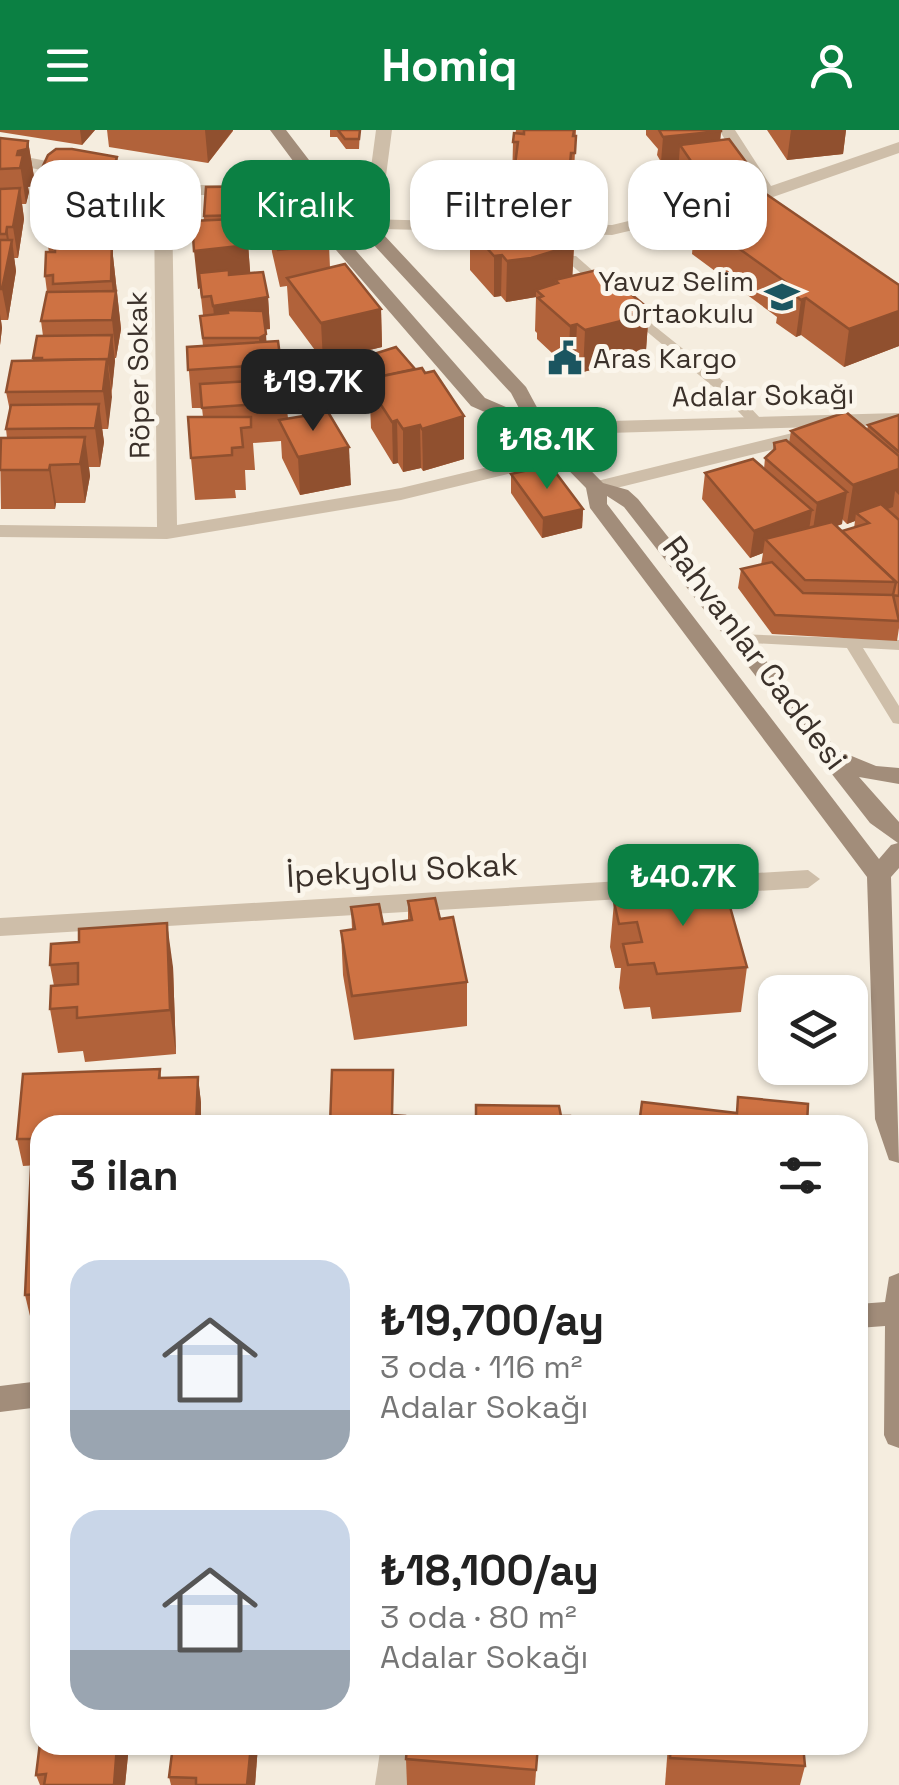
<!DOCTYPE html>
<html lang="tr">
<meta charset="utf-8">
<style>
body{margin:0;font-family:"Space Grotesk",sans-serif;background:#f2f2f2;color:#222;height:100vh;display:flex;flex-direction:column;font-size:38px;white-space:nowrap}
*{box-sizing:border-box;margin:0}
p{font-size:32px;color:#767676}
.icon{flex:none;width:55px;height:55px;fill:none;stroke:currentColor;stroke-width:2;stroke-linecap:round;stroke-linejoin:round}
.map{position:relative;flex:1;overflow:hidden}
.details{position:absolute;left:30px;top:985px;width:838px;height:640px;display:flex;flex-direction:column;background:#fff;border-radius:30px;box-shadow:0 2px 8px #0004}
.details>*{flex:none}
.guide{position:absolute;left:30px;top:30px;width:840px;height:90px;display:flex;gap:20px}
.controls{position:absolute;left:758px;top:845px;display:grid;gap:20px}
.controls a{display:grid;place-items:center;width:110px;height:110px;border-radius:20px;background:#fff;box-shadow:0 2px 8px #0004;font-size:50px}
.price{position:absolute;translate:-50% -85px;padding:0 22px;border-radius:20px;background:#0b8043;color:#fff;font-size:32px;line-height:65px;filter:drop-shadow(0 2px 5px #0008)}
.price::after{content:'';position:absolute;left:50%;top:60px;width:30px;height:22px;margin-left:-15px;background:inherit;clip-path:polygon(0 0,100% 0,50% 100%)}
.price.on{background:#222;color:#fff}
ul{padding:0;list-style:none}
li{display:flex;align-items:center;gap:30px;height:250px;padding:0 40px}
li span{display:grid;place-items:center;flex:none;width:280px;height:200px;border-radius:30px;color:#555}
li>.icon{margin-inline-start:auto}
span .icon{width:120px;height:120px;fill:#fffc;stroke-width:1}
li b{font-size:42px}
h2{display:flex;justify-content:space-between;align-items:center;height:120px;padding:0 40px;font-size:42px}
.pill{padding:0 35px;border-radius:30px;background:#fff;box-shadow:0 2px 8px #0004;font-size:35px;line-height:90px}
.pill.on{background:#0b8043;color:#fff}
header{display:flex;justify-content:space-between;align-items:center;height:130px;padding:0 40px;background:#0b8043;color:#fff;font-size:45px;font-weight:800}
.map>svg:first-child{display:block}
.lines{fill:none;stroke-linecap:round;stroke-linejoin:round}
.lane{fill:#cebea9;fill-rule:evenodd}
.street{fill:#cebea9;fill-rule:evenodd}
.secondary{fill:#a28d7a;fill-rule:evenodd}
.wall{fill:#b1623a;fill-rule:evenodd}
.shaded-wall{fill:#90502f}
.building{fill:#ce7243;stroke:#90502f;stroke-width:2.5}
.labels{text-anchor:middle;dominant-baseline:central;stroke-width:10;stroke-linejoin:round;paint-order:stroke}
.far-poi-label{font-size:28px;fill:#3b312a;stroke:#fbf6ec;text-anchor:end}
.far-street-label{font-size:28px;fill:#3b312a;stroke:#fbf6ec}
.street-label{font-size:32px;fill:#3b312a;stroke:#fbf6ec}
</style>
<header><svg class="icon" aria-label="menu" viewBox="0 0 24 24"><path d="M4 6h16M4 12h16M4 18h16"/></svg>Homiq<svg class="icon" aria-label="person" viewBox="0 0 24 24"><circle cx="12" cy="8" r="4"/><path d="M4 21q1-7 8-7t8 7"/></svg></header>
<div class="map">
<svg width="899" height="1655" viewBox="0 0 899 1655">
<rect width="100%" height="100%" fill="#f5eddf"/>
<g class="lines">
<!-- lane -->
<g class="lane">
<path d="M568,126H576L609,155V161H601L568,132Z"/>
<path d="M632,178L733,259L761,289V295H751L723,265L627,185L626,182Z"/>
<path d="M738,504L899,510V520L863,518L899,576V594L893,593L847,518L733,512L730,509Z"/>
</g>
<!-- street -->
<g class="street">
<path d="M376,0H392L384,61L362,89L612,95L757,60L719,0H735L771,56L899,12V23L773,67L612,105L343,98L340,94L368,60Z"/>
<path d="M0,22L172,55H322L330,60L322,65H177L172,72L177,395L401,358L567,318L577,324L574,328L401,370L167,409L0,407V395L157,397L154,72L161,63L0,32Z"/>
<path d="M899,283V295L824,297L831,302L828,306L596,363L586,357L589,353L817,297L539,305L529,299L539,293Z"/>
<path d="M808,740L820,749L808,758L0,806V788Z"/>
<path d="M381,1615H415L409,1655H375Z"/>
</g>
<!-- secondary -->
<g class="secondary">
<path d="M270,0H286L355,90L383,104L526,257L547,296L603,353L628,360L638,369L837,620L876,636L899,638V654L859,647L899,692V738L891,747L899,1033L889,1030L875,989L867,747L590,378L586,358L532,303L471,276L336,120L333,116L340,94ZM355,104L371,112L511,263L522,284L485,268L351,115ZM607,366L624,377L870,693L898,713L891,715L879,729L607,374Z"/>
<path d="M899,1143V1318L888,1314L884,1305L885,1196L858,1198V1174L885,1172L889,1147Z"/>
<path d="M40,1251V1277L0,1282V1256Z"/>
</g>
</g>
<!-- wall -->
<g class="wall">
<path d="M0,0H95L82,15L0,2Z"/>
<path d="M107,0H233V1L208,33L109,17Z"/>
<path d="M330,0H360L359,19H346L337,7H330Z"/>
<path d="M516,0H576L573,64H569L568,75H563L562,83L541,80L574,115L572,146L649,179L646,220L635,224L634,229L583,242L575,236L568,238L537,209V203L535,201L536,167L506,172L501,166L494,167L470,140V91L528,78L514,76L515,53H512L513,12Z"/>
<path d="M646,0H721L720,10L746,61L696,68L678,40L679,30L661,32L657,25L658,19L646,5Z"/>
<path d="M767,0H846L843,24L787,30Z"/>
<path d="M0,8L28,11L34,47L32,56L28,57L29,62L26,74H22L24,89L18,128H14L16,141L8,190H1L2,198L0,215Z"/>
<path d="M117,27L121,57L118,66L119,77L112,117L121,199L116,228H115L108,299H102L104,312L100,337H89L90,346L85,373H56L55,379H1L0,314L7,308L6,299L10,281L6,262L33,231V228L43,206L41,191L47,162L45,146L49,122L46,106L54,68H47L42,38Z"/>
<path d="M285,84L313,92L329,115L330,138L381,179L382,217L323,231L289,185L287,156L280,157L272,122L271,111H248L250,143L268,167L270,199H265L266,212L278,211L288,288L351,355L300,365L282,328L281,311L253,313L255,340H245L246,360H235L236,368L195,370L191,328L203,287L202,278H192L187,217L203,216L200,186L203,185L200,158L198,159L204,86Z"/>
<path d="M695,87L899,155V216L844,237L801,205L796,207L776,193L777,187L692,124Z"/>
<path d="M336,236L415,239L425,243L464,286V329L423,341L421,338L403,342L398,333L393,334L371,298L370,274L351,277L336,255Z"/>
<path d="M899,285V498L897,511L772,504L738,458L741,439L761,435L763,423L750,428L702,369L705,343L764,339L765,328L773,321L774,313H789L791,301L867,300L868,295ZM842,389L847,394L855,391L854,398L842,401L836,396L842,394Z"/>
<path d="M511,344L583,379L582,398L542,408L511,363Z"/>
<path d="M637,759L747,837L741,882L652,889L650,877L624,879L619,858L621,838H615L610,817L614,772L636,770Z"/>
<path d="M408,771L440,789L467,852V896L354,910L343,845L341,801L352,799L351,777L383,794L408,791Z"/>
<path d="M51,814L173,837L176,924L85,932L83,921L58,923L50,879L54,856L50,835Z"/>
<path d="M160,939L161,948L198,947L201,973V995H40V1035L23,1036L17,1009L23,944Z"/>
<path d="M40,1036V1202L34,1203L25,1165Z"/>
<path d="M40,1615H129L125,1655H40L36,1645Z"/>
<path d="M258,1615L255,1655H171L169,1647Z"/>
<path d="M538,1615L535,1655H407L406,1629Z"/>
<path d="M668,1615H803L805,1636L800,1655H665Z"/>
</g>
<!-- shaded-wall -->
<g class="shaded-wall">
<path d="M80,0H95L82,15Z"/>
<path d="M205,0H233L208,33Z"/>
<path d="M791,0H846L843,24L787,30Z"/>
<path d="M721,1L719,25L680,15L679,30L661,32L663,7Z"/>
<path d="M28,11L34,47L32,56L28,57L29,62L26,74L18,21Z"/>
<path d="M117,27L121,57L118,66L119,77L112,117L121,199L116,228L112,190L114,174L107,105L115,57L113,39Z"/>
<path d="M749,36L746,61L696,68L699,43Z"/>
<path d="M20,58L24,89L18,128L13,97Z"/>
<path d="M7,97L10,117L12,110L16,141L8,190L2,159L9,124L6,104Z"/>
<path d="M248,115L251,152L199,143L200,158L198,159L194,121Z"/>
<path d="M574,115L572,155L558,153L555,150V161L536,160V167L506,172L507,131Z"/>
<path d="M502,125L501,166L494,167V126Z"/>
<path d="M268,167L270,199L216,207L213,176Z"/>
<path d="M806,168L801,205L796,207L801,170Z"/>
<path d="M381,179L382,217L323,231L321,193Z"/>
<path d="M649,179L646,220L635,224L634,229L583,242L585,200Z"/>
<path d="M899,181V216L844,237L849,199Z"/>
<path d="M0,184L2,198L0,215Z"/>
<path d="M577,194L575,236L568,238L570,196Z"/>
<path d="M266,204L268,235H261L259,208Z"/>
<path d="M112,205L115,231L112,260L108,234Z"/>
<path d="M107,229L112,267L108,299L103,261Z"/>
<path d="M369,256L370,274L351,277L350,258Z"/>
<path d="M99,274L104,312L100,337L95,298Z"/>
<path d="M464,286V329L423,341L422,299Z"/>
<path d="M397,290L398,333L393,334L392,292Z"/>
<path d="M420,295L421,338L403,342V299Z"/>
<path d="M85,307L90,346L85,373L80,334Z"/>
<path d="M349,317L351,355L300,365L298,327Z"/>
<path d="M50,335L56,373L55,379L49,340Z"/>
<path d="M899,339V365L895,361L893,377L863,388L856,383L855,391L847,394L853,355Z"/>
<path d="M847,362L842,394L812,406L817,373Z"/>
<path d="M583,379L582,398L542,408L543,388Z"/>
<path d="M812,380L808,407L765,409L763,423L750,428L754,401Z"/>
<path d="M167,793L173,837L176,924L170,880Z"/>
<path d="M198,947L201,973V995H196Z"/>
<path d="M117,1615H129L125,1655H114Z"/>
<path d="M251,1615H258L255,1655H247Z"/>
</g>
<!-- building -->
<g class="building">
<path d="M338,0H360L359,9H345Z"/>
<path d="M524,0H574L573,6H576L575,23H571L570,34H565L564,41L515,35L518,12H513L514,3L524,4Z"/>
<path d="M659,0H721V1L663,7Z"/>
<path d="M0,8L28,11L27,19L18,21L17,25H23L20,38L0,39Z"/>
<path d="M729,9L749,36L699,43L680,15Z"/>
<path d="M56,19H72L117,27L113,39L42,38L48,25Z"/>
<path d="M58,52H116L107,105L46,106Z"/>
<path d="M284,56L282,84L204,86L206,57Z"/>
<path d="M20,58L13,97H7L6,104H0V59Z"/>
<path d="M766,64L899,155V181L849,199L806,168L801,170L781,155L787,153L695,87Z"/>
<path d="M537,76L574,115L531,128L507,131L502,125L494,126L470,99L476,97L470,91Z"/>
<path d="M310,83L313,92L319,91L329,115L278,120L270,85Z"/>
<path d="M234,89L236,106H247L248,115L194,121L192,91Z"/>
<path d="M0,110H12L2,159H0Z"/>
<path d="M112,110L111,151L53,154V145L45,146L46,122H55V112Z"/>
<path d="M345,134L381,179L321,193L287,148Z"/>
<path d="M601,139L649,179L633,184L637,187L585,200L577,194L570,196L538,168L543,166L536,160L558,153L555,150Z"/>
<path d="M229,140V145L263,142L268,167L213,176L211,166L202,167L199,143Z"/>
<path d="M116,161L112,190L41,191L47,162Z"/>
<path d="M227,180L263,181L266,204L259,208H203L200,186L228,183Z"/>
<path d="M112,205L108,234L107,229L42,230V228H33L37,206Z"/>
<path d="M278,211L281,234L188,240L187,217Z"/>
<path d="M396,217L415,239L373,248V254L350,258L336,236Z"/>
<path d="M107,229L103,261L6,262L12,231Z"/>
<path d="M422,238L425,243L434,241L464,286L422,299L420,295L403,299L397,290L392,292L369,256L377,254L373,248Z"/>
<path d="M284,249L287,272L202,278L200,254Z"/>
<path d="M99,274L95,298L6,299L11,275Z"/>
<path d="M328,282L349,317L298,327L279,290Z"/>
<path d="M846,282L899,326V339L853,355L791,301Z"/>
<path d="M899,285V322L868,295Z"/>
<path d="M188,287H251V297L241,298L243,317L232,318V325L191,328Z"/>
<path d="M85,307L80,334L50,335L49,340H0L1,308Z"/>
<path d="M786,310L847,362L817,373L765,328L775,319L774,313Z"/>
<path d="M753,329L812,380L754,401L705,343Z"/>
<path d="M550,335L583,379L543,388L511,344Z"/>
<path d="M881,374L899,390V466L893,465L899,491L775,485L741,439L772,432L803,463L893,465L896,452L842,401L869,393L856,383Z"/>
<path d="M832,392L896,452L805,450L765,409Z"/>
<path d="M723,752L747,837L657,844L654,833L628,835L623,814L642,812L637,792L619,794L614,772L639,770L637,759Z"/>
<path d="M435,768L440,789L453,787L467,852L352,866L341,801L355,799L351,777L379,774L383,794L412,790L408,771Z"/>
<path d="M167,793L170,880L77,888V877L50,879L51,856L78,854V833L50,835L51,814L79,812V799Z"/>
<path d="M160,939L159,948L198,947L196,995H40V1009H17L23,944Z"/>
<path d="M332,940H393L392,985L405,986L404,995H330Z"/>
<path d="M738,967L808,974L807,995H639L642,972L737,983Z"/>
<path d="M476,975L559,976L561,986H570V995H476Z"/>
<path d="M40,1036V1164L25,1165L31,1037Z"/>
<path d="M40,1613V1615H117L114,1655H44L46,1644L36,1645Z"/>
<path d="M173,1615H251L247,1655H196V1648L169,1647Z"/>
<path d="M407,1615H538L536,1640L406,1629Z"/>
<path d="M671,1615H803L805,1636L670,1628Z"/>
</g>
<!-- icons -->
<defs>
<g id="school-bare" transform="scale(2.7)"><path d="M0-5L7-2L0 1L-7-2ZM-4 1L0 2.5L4 1V4Q0 6-4 4Z" fill="#1b5560" stroke="#fbf6ec" stroke-width="2.5" paint-order="stroke"/></g>
<g id="civic-bare" transform="scale(2.7)"><path d="M-.6-6.5H3V-4.5H.6V-3L4-1V1h2V6H-6V1h2V-1L-.6-3ZM-1.2 2.5V6h2.4V2.5Z" fill="#1b5560" stroke="#fbf6ec" stroke-width="2.5" paint-order="stroke"/></g>
</defs>
<g fill-rule="evenodd">
<use href="#school-bare" x="782" y="167"/>
<use href="#civic-bare" x="565" y="228"/>
</g>
<g class="labels">
<!-- far-poi labels -->
<g class="far-poi-label">
<text x="754" y="151">Yavuz Selim<tspan x="754" dy="32">Ortaokulu</tspan></text>
<text x="593" y="228" text-anchor="start">Aras Kargo</text>
</g>
<!-- far-street labels -->
<g class="far-street-label">
<text transform="translate(138 245) rotate(-91)">Röper Sokak</text>
<text transform="translate(763 265) rotate(-1)">Adalar Sokağı</text>
</g>
<!-- street labels -->
<g class="street-label">
<text transform="translate(755 523) rotate(53)">Rahvanlar Caddesi</text>
<text transform="translate(402 740) rotate(-3)">İpekyolu Sokak</text>
</g>
</g>
</svg>
<div class="controls">
<a><svg class="icon" aria-label="layers" viewBox="0 0 24 24"><path d="M12 4l9 5-9 5-9-5zM3 14l9 5 9-5"/></svg></a>
</div>
<b class="price on" style="left:313px;top:304px">₺19.7K</b>
<b class="price" style="left:547px;top:362px">₺18.1K</b>
<b class="price" style="left:683px;top:799px">₺40.7K</b>
<div class="guide">
<a class="pill">Satılık</a>
<a class="pill on">Kiralık</a>
<a class="pill">Filtreler</a>
<a class="pill">Yeni</a>
</div>
<section class="details">
<h2>3 ilan<svg class="icon" aria-label="filters" viewBox="0 0 24 24"><path d="M4 7h16M4 17h16"/><circle cx="9" cy="7" r="2"/><circle cx="15" cy="17" r="2"/></svg></h2>
<ul>
<li><span style="background:linear-gradient(#c9d6e8 75%,#9aa5b1 0)"><svg class="icon" aria-label="home" viewBox="0 0 24 24"><path d="M3 11l9-7 9 7M6 9v11h12V9"/></svg></span><div><b>₺19,700/ay</b><p>3 oda · 116 m²</p><p>Adalar Sokağı</p></div></li>
<li><span style="background:linear-gradient(#c9d6e8 70%,#9aa5b1 0)"><svg class="icon" aria-label="home" viewBox="0 0 24 24"><path d="M3 11l9-7 9 7M6 9v11h12V9"/></svg></span><div><b>₺18,100/ay</b><p>3 oda · 80 m²</p><p>Adalar Sokağı</p></div></li>
</ul>
</section>
</div>
